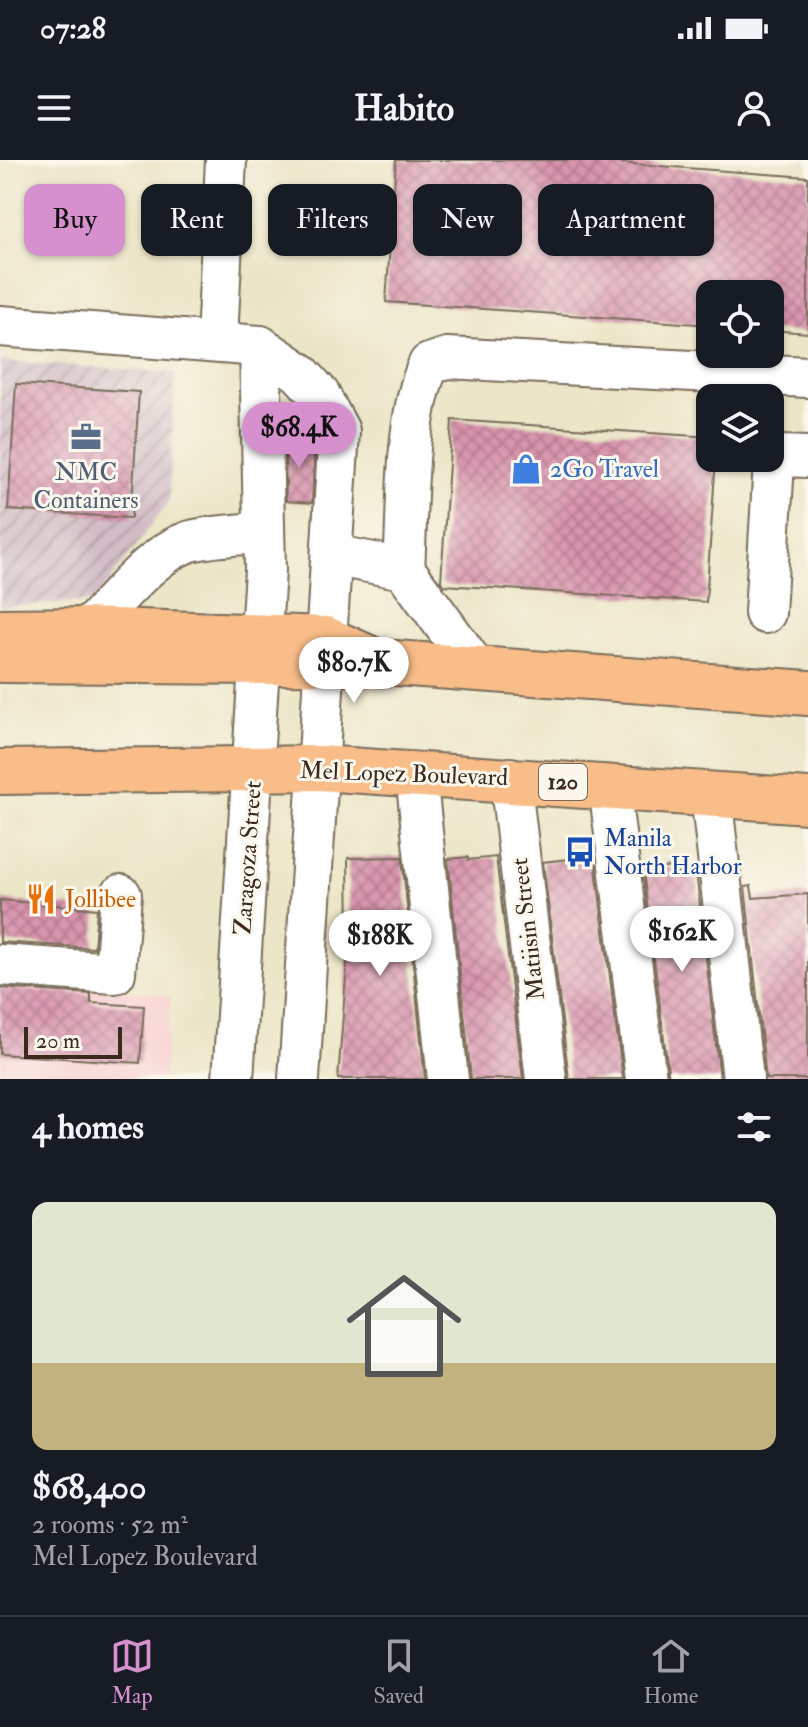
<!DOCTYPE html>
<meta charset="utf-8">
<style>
body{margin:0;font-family:"IM FELL Double Pica",serif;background:#20242c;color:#f1f3f6;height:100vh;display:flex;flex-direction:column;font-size:30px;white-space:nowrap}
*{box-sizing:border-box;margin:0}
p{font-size:26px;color:#9ea1a6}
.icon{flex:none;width:44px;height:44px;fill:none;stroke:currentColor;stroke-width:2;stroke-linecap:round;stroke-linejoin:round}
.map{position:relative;height:919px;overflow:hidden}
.details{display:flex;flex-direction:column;background:#171b24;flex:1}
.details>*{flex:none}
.top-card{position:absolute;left:24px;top:24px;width:760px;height:72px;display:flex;gap:16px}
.fabs{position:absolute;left:696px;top:120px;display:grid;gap:16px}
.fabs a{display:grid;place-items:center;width:88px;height:88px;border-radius:16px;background:#171b24;box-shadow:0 2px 6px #0004;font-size:40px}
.scale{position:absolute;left:24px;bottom:20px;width:98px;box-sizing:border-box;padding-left:8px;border:4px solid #3b2a1e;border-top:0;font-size:22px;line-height:28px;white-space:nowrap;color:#3b2a1e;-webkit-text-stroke:6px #fbf7ec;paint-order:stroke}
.price{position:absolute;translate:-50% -68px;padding:0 18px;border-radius:28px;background:#fff;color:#222;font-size:26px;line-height:52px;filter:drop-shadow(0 2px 4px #0008)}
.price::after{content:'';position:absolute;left:50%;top:48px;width:24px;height:18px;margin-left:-12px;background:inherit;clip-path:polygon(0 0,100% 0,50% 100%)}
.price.on{background:#d690ce;color:#111}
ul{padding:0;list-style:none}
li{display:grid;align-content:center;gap:16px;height:424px;padding:0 32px}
li span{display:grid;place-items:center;height:248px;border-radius:16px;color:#555}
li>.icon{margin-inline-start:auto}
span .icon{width:144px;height:144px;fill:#fffc;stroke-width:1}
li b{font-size:34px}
h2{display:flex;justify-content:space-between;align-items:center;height:96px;padding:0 32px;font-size:34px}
.pill{padding:0 28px;border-radius:16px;background:#171b24;box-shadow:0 2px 6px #0004;font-size:28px;line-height:72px}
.pill.on{background:#d690ce;color:#111}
.status{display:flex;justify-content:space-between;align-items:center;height:56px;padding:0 40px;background:#171b24;direction:ltr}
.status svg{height:22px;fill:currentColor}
header{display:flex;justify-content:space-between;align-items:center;height:104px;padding:0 32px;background:#171b24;font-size:36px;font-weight:800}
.tabs{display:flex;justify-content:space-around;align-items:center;height:112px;border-top:2px solid #363941;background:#171b24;font-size:22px;color:#9ea1a6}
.tabs a{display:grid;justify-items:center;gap:4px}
.tabs .on{color:#d690ce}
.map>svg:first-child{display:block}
.built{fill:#f7cfd1}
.industrial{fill:url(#industrial-furrows)}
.building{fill:url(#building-cross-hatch)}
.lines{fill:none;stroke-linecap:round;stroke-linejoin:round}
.minor-casing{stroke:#796c5a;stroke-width:44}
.major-casing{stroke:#796c5a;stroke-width:48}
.highway-casing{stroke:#796c5a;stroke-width:48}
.minor{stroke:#fff;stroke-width:40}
.major{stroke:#f8bd89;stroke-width:44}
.highway{stroke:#f8bd89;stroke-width:44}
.labels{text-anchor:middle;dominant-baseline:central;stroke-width:6;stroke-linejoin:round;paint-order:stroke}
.shield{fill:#fbf7ec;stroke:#75685c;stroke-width:2}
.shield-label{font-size:22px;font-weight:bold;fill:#3b2a1e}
.shop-label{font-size:24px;fill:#366cbe;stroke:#fbf7ec;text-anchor:start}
.service-label{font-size:24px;fill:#4e5e75;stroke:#fbf7ec}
.street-label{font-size:24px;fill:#3b2a1e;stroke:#fbf7ec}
.transit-label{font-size:24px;fill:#164399;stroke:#fbf7ec;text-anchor:start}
.food-label{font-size:24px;fill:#c56008;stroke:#fbf7ec;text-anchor:start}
</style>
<div class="status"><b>07:28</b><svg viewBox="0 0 49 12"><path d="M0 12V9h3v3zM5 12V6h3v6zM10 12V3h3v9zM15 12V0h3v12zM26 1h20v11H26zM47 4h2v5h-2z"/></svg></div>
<header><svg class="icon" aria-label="menu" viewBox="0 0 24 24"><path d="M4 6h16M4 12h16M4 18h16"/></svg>Habito<svg class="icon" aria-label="person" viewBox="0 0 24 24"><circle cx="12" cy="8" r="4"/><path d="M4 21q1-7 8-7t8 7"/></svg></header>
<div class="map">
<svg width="808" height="919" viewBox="0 0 808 919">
<defs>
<pattern id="industrial-furrows" width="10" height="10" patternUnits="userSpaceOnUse" patternTransform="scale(2)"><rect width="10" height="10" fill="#d2bdc6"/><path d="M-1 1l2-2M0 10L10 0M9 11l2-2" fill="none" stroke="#ac9aa0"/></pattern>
<pattern id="building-cross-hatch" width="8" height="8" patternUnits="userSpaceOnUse" patternTransform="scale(2)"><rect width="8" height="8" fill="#d994ae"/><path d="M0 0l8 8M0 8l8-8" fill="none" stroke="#b1798d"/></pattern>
</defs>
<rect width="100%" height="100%" fill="#fbf7ec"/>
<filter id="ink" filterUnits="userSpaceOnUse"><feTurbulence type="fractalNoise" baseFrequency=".0125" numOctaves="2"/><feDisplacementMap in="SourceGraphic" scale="16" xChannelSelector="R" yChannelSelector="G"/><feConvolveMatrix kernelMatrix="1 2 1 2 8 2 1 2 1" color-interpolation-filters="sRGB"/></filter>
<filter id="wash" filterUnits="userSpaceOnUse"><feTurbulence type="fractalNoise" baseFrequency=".006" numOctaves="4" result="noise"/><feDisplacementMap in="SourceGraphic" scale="32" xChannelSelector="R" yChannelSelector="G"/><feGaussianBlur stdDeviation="1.8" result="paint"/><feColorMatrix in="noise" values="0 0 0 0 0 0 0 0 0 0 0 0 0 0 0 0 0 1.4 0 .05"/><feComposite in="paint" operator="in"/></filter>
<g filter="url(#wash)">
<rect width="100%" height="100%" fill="#ece6c8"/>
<!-- built -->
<path class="built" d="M0,816L171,836L163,919H0Z"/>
<!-- industrial -->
<path class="industrial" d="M0,201L175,213L169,341L95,441L0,447Z"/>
<g id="blocks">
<!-- building -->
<g class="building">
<path d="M396,0H579L808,17V173L770,170V134H710V165L386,142Z"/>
<path d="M16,224L139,232L131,358L8,350Z"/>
<path d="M452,260L710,277V298H716L706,442L444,425L441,421Z"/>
<path d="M285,278L315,281L312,343L286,341Z"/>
<path d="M402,697L425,919H338L349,778L348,698Z"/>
<path d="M468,697V700L496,697L523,919H471L448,699Z"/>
<path d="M577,698L578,702L595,700L623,919H569L543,702Z"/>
<path d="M672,707L673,714L696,711L720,919H669L643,711Z"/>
<path d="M751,726L753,738L808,734V919H766L745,727Z"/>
<path d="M0,740L97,749L94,788L0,782Z"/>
<path d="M0,828L91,834V843L144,846L140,903L0,894Z"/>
</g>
</g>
</g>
<g filter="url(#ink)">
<use href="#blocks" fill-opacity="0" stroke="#796c5a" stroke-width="2"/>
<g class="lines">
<!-- minor casing -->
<g class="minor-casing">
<g id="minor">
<path d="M0,166L260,186L300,213L319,234L339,271L299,919"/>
<path d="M217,180L226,0"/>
<path d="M332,395L404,409"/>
<path d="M765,453L774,302L780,296L808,297"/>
<path d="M87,470C115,442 156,388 195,380C217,375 241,375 263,372"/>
<path d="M475,507L404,409C408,349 404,258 429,204L447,198L808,217"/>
<path d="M416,614L448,919"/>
<path d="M510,618L546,919"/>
<path d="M609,626L646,919"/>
<path d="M711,634L743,919"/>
<path d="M0,805L115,813L121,735"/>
<path d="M233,919L265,410L260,186"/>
</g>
</g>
<!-- major casing -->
<g class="major-casing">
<path id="major" d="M0,471L87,470L326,479L382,504"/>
</g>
<!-- highway casing -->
<g class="highway-casing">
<g id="highway">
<path d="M0,500L395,503L808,533"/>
<path d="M0,612L319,608L808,641"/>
</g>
</g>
<!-- minor -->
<use href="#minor" class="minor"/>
<!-- major -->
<use href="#major" class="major"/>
<!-- highway -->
<use href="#highway" class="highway"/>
</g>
</g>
<!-- icons -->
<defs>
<g id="office-bare" transform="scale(2.4)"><path d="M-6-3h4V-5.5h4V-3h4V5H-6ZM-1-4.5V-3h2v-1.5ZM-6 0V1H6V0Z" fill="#5c6f8a" stroke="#fbf7ec" stroke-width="2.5" paint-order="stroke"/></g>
<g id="shop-bare" transform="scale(2.4)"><path d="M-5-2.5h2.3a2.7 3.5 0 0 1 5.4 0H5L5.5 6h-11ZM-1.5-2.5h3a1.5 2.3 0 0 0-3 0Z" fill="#3f7fe0" stroke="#fbf7ec" stroke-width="2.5" paint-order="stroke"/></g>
<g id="bus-bare" transform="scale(2.4)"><path d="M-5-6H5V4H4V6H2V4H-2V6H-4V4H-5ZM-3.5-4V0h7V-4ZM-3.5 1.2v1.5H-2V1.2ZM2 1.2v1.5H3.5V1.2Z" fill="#1a4fb4" stroke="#fbf7ec" stroke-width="2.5" paint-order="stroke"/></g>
<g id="restaurant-bare" transform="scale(2.4)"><path d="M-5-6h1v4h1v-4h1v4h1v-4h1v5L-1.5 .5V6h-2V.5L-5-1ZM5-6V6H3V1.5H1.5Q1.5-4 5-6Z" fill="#e8710a" stroke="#fbf7ec" stroke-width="2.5" paint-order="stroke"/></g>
</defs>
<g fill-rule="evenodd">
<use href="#office-bare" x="86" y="277"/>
<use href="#shop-bare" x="526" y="309"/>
<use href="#bus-bare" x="580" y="692"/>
<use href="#restaurant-bare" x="41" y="739"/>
</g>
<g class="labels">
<!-- shield labels -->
<rect class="shield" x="539" y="604" width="48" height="36" rx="6"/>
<g class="shield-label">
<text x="563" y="622">120</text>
</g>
<!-- shop labels -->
<g class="shop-label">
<text x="550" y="309">2Go Travel</text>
</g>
<!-- service labels -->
<g class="service-label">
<text x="86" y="312">NMC<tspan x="86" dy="28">Containers</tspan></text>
</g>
<!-- street labels -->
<g class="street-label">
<text transform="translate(404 614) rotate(2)">Mel Lopez Boulevard</text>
<text transform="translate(248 698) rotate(-86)">Zaragoza Street</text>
<text transform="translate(528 769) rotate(-97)">Matiisin Street</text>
</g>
<!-- transit labels -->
<g class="transit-label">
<text x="604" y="678">Manila<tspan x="604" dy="28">North Harbor</tspan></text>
</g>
<!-- food labels -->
<g class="food-label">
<text x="65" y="739">Jollibee</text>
</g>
</g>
</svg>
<div class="fabs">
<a><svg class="icon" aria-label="locate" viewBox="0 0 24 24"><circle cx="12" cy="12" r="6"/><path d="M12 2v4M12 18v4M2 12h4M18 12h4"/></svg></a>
<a><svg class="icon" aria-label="layers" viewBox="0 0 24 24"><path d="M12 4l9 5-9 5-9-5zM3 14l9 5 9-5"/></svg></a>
</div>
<div class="scale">20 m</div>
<b class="price on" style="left:299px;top:310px">$68.4K</b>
<b class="price" style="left:354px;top:545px">$80.7K</b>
<b class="price" style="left:682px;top:814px">$162K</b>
<b class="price" style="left:380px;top:818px">$188K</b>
<div class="top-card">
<a class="pill on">Buy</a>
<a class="pill">Rent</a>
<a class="pill">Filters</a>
<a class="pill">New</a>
<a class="pill">Apartment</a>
</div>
</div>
<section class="details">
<h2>4 homes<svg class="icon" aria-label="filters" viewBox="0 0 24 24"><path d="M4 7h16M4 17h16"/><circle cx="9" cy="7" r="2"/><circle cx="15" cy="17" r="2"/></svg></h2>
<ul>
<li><span style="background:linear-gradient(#dfe7d0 65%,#c2b280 0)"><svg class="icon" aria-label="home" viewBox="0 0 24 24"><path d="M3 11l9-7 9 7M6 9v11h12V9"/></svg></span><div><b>$68,400</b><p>2 rooms · 52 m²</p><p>Mel Lopez Boulevard</p></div></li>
</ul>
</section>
<nav class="tabs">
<a class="on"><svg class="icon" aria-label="map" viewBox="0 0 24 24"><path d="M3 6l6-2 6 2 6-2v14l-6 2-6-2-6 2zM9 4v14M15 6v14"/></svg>Map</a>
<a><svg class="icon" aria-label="saved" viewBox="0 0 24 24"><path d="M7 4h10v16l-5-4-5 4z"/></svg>Saved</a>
<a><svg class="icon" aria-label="home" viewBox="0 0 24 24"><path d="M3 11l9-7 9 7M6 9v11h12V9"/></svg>Home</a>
</nav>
